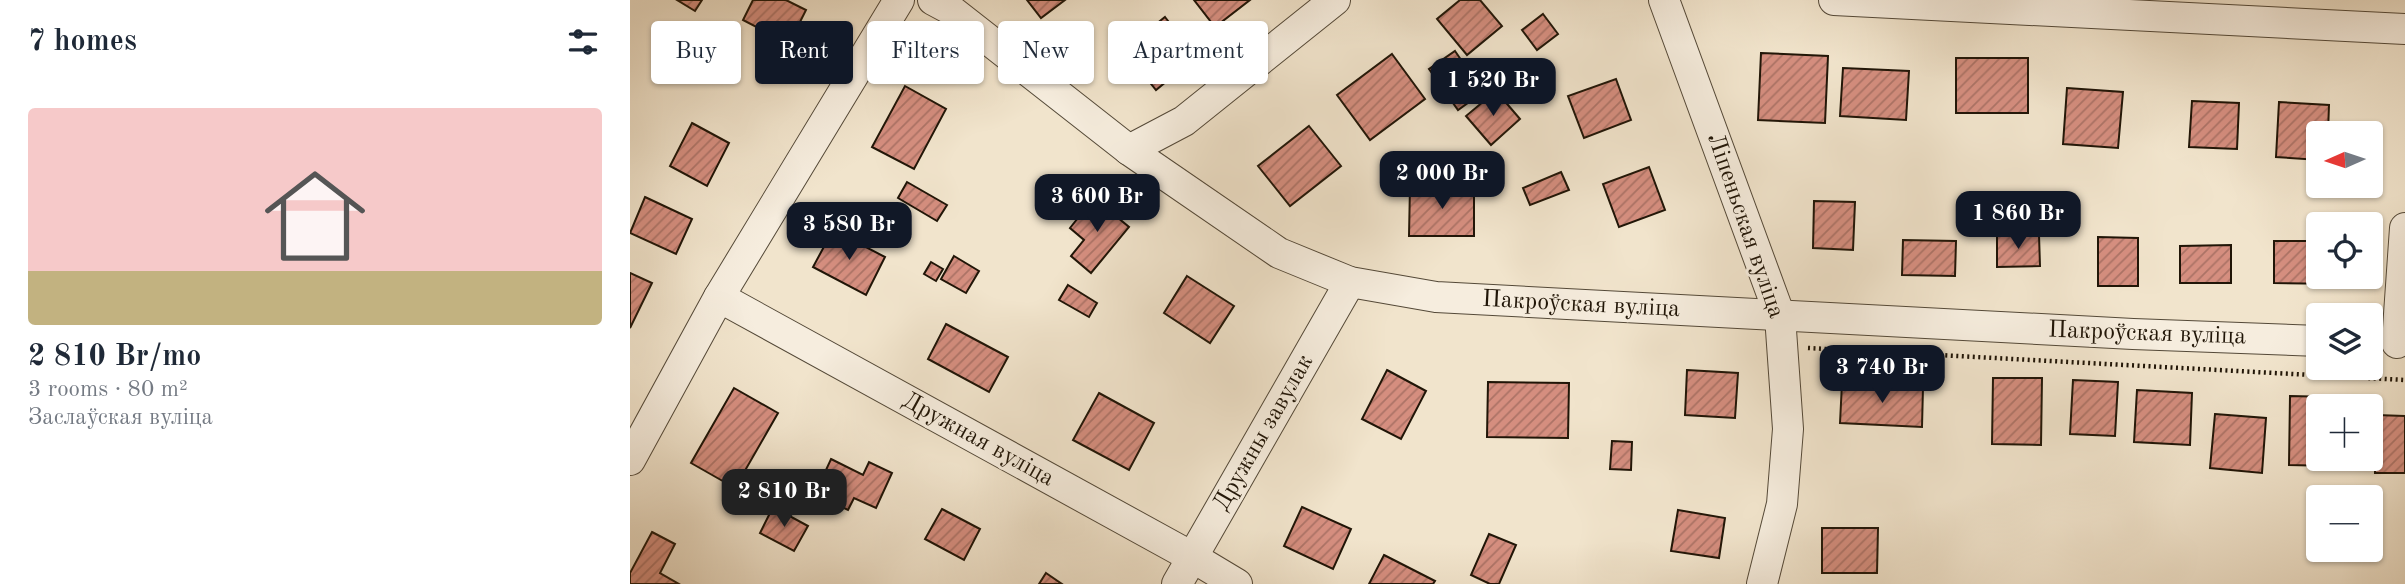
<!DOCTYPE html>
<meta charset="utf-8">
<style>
body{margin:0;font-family:"Old Standard TT",serif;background:#f2f2f3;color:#1f2937;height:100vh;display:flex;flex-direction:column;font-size:26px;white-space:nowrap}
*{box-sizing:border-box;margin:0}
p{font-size:23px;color:#747a83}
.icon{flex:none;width:38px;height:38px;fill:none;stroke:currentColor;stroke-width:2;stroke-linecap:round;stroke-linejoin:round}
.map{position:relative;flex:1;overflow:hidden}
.panel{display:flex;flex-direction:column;background:#fff;width:630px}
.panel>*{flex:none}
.banner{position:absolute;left:21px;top:21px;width:665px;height:63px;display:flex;gap:14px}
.needle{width:46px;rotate:267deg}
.fabs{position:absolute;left:1676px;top:121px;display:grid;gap:14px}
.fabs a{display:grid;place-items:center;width:77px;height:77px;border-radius:7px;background:#fff;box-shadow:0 2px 5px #0004;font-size:35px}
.price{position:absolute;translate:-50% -60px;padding:0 16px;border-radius:14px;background:#111827;color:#fff;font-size:23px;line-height:46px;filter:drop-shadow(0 2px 4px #0008)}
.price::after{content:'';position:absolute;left:50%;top:42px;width:21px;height:16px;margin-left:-10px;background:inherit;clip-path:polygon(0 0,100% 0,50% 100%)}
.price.on{background:#222;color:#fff}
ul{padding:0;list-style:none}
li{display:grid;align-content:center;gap:14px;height:371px;padding:0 28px}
li span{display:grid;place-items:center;height:217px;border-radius:7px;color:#555}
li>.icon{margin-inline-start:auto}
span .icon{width:126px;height:126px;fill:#fffc;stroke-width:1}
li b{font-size:30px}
h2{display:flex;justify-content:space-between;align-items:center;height:84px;padding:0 28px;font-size:30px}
.tag{padding:0 24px;border-radius:7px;background:#fff;box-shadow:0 2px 5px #0004;font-size:24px;line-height:63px}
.tag.on{background:#111827;color:#fff}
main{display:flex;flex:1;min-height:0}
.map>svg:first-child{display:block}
.building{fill:url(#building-hatch);stroke:#201507;stroke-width:2}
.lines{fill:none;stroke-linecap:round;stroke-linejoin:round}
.street-casing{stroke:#544938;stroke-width:32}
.path{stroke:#201507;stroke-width:4.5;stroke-dasharray:2 3.5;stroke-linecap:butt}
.street{stroke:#f6edde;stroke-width:30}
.labels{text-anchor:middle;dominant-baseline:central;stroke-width:6;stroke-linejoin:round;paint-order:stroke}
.street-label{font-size:24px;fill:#201507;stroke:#f6edde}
</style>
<main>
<section class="panel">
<h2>7 homes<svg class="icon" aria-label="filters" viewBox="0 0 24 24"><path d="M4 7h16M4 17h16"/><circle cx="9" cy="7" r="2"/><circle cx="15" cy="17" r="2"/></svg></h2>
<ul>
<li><span style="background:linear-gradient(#f6c9c9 75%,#c2b280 0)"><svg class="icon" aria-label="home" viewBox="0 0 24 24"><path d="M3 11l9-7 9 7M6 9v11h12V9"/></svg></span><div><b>2 810 Br/mo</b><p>3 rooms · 80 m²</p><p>Заслаўская вуліца</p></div></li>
</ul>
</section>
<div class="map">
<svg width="1775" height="584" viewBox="0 0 1775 584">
<defs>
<pattern id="building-hatch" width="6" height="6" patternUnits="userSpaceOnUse" patternTransform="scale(1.75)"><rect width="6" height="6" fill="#d58e7f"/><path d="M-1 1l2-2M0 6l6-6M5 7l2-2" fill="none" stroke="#ac7366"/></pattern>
</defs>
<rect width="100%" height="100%" fill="#f1e4cc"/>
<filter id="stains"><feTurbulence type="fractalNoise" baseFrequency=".00286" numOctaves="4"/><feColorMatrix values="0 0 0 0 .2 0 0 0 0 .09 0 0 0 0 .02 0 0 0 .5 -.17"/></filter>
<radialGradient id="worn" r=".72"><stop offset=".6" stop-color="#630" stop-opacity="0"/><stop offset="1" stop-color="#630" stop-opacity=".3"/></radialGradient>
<!-- building -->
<g class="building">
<path d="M47,0H72L65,11Z"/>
<path d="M123,0H156L176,10L159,44L113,20Z"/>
<path d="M397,0H435L411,18Z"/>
<path d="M564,0H620L585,27Z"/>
<path d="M830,0H850L872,26L837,55L807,19Z"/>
<path d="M913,14L928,34L907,50L892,30Z"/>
<path d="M535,17L566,57L526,90L494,50Z"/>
<path d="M74,47L85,52L76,71L65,66Z"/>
<path d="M825,51L853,92L828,110L799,69Z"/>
<path d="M1131,53L1198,56L1195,123L1128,120Z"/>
<path d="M762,54L795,99L740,140L707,95Z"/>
<rect x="1326" y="58" width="72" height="55"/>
<path d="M1213,68L1279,71L1276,120L1210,116Z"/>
<path d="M986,79L1001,120L954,138L938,96Z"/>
<path d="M275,86L316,109L284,169L242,147Z"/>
<path d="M1437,88L1493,92L1488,148L1433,144Z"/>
<path d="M866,91L890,119L861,145L836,116Z"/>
<path d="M1562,101L1609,103L1607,149L1559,147Z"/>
<path d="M1649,102L1699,105L1698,133H1689V160L1646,157Z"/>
<path d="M62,123L99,143L77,186L40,166Z"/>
<path d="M679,126L711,166L660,206L628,166Z"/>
<path d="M1019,167L1035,210L989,227L973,184Z"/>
<path d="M931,172L939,190L900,205L893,188Z"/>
<path d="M277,182L317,205L307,221L268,198Z"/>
<path d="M780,186L844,187V236H779Z"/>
<path d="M15,197L62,219L46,254L0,233Z"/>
<path d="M464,198L499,227L461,273L441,256L454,240L440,228Z"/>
<path d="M1184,201L1225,202L1223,250L1183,248Z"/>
<path d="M203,230L255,257L236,295L183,267Z"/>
<path d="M1367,235H1409L1410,266L1367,267Z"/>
<path d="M1468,237L1508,238V286H1468Z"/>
<path d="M1273,240L1326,241L1325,276L1272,275Z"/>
<path d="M1644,241H1689V276H1710V284L1644,283Z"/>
<path d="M1601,245V283H1550V246Z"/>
<path d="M324,256L349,271L336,293L311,279Z"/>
<path d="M301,262L313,269L306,281L294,274Z"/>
<path d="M0,273L22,283L0,328Z"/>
<path d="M557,276L604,306L580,343L534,313Z"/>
<path d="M438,285L467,303L459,317L429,300Z"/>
<path d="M316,324L378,357L359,392L298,359Z"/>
<path d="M757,370L796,391L771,439L732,419Z"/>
<path d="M1057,370L1108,373L1105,418L1055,415Z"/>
<path d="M1363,378H1412L1411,445L1362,444Z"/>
<path d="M1443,380L1488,382L1485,436L1440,434Z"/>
<path d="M858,382L939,383L938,438L857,437Z"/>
<path d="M1212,383L1293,387L1292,427L1210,423Z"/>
<path d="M104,388L148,413L105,488L61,463Z"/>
<path d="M1507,390L1562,393L1560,445L1504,442Z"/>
<path d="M469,393L524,423L499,470L443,440Z"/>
<path d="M1660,396L1703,397V406H1689V458H1702V466L1659,465Z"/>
<path d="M1585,414L1636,418L1632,473L1580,468Z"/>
<path d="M1746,415L1775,416V473H1745Z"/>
<path d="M982,441L1002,442L1001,470L980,469Z"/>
<path d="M201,459L233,475L239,462L262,473L246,508L224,498L218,510L185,494Z"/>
<path d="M143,507L178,526L164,551L130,533Z"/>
<path d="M672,507L721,529L703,569L654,546Z"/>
<path d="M312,509L350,529L334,560L295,539Z"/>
<path d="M1048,510L1095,518L1089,558L1041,551Z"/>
<path d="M1192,528H1248L1247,573H1192Z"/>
<path d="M22,532L45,544L30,573L49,584H0V573Z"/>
<path d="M859,534L886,545L869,584H860L841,575Z"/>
<path d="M754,555L805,581L803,584H739Z"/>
<path d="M416,573L432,584H409Z"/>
</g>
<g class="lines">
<!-- street casing -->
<g class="street-casing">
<g id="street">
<path d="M303,0L318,8L499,150L649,253L720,282L806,297L1503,334L1689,341"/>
<path d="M1034,0L1150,316L1158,429L1152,504L1132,584"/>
<path d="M1204,0L1775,29"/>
<path d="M499,150L554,121L705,0"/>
<path d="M89,297L562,557L607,584"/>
<path d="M1767,343L1775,228"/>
<path d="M0,460L89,297L269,0"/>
<path d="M547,584L720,282"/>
</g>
</g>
<!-- path -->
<path class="path" d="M1178,348L1775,380"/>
<!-- street -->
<use href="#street" class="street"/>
</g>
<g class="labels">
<!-- street labels -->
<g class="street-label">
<text transform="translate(1115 226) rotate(71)">Ліпеньская вуліца</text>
<text transform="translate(951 305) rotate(3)">Пакроўская вуліца</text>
<text transform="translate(1517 334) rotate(2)">Пакроўская вуліца</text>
<text transform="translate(634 433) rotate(-60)">Дружны завулак</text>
<text transform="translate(348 440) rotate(29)">Дружная вуліца</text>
</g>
</g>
<rect width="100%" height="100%" filter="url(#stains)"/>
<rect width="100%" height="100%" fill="url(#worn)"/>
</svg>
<div class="fabs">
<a><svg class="needle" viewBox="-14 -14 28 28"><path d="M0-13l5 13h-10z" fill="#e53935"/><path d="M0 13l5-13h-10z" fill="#747a83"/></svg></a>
<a><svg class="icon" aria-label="locate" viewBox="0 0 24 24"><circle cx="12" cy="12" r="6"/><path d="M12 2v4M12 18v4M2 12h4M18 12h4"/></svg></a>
<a><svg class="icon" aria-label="layers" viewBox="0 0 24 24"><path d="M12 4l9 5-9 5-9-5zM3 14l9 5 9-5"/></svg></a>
<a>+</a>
<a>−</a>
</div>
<b class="price" style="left:863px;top:118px">1 520 Br</b>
<b class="price" style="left:812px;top:211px">2 000 Br</b>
<b class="price" style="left:467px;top:234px">3 600 Br</b>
<b class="price" style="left:1388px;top:251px">1 860 Br</b>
<b class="price" style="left:219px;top:262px">3 580 Br</b>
<b class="price" style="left:1252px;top:405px">3 740 Br</b>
<b class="price on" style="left:154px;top:529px">2 810 Br</b>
<div class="banner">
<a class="tag">Buy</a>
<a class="tag on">Rent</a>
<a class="tag">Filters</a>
<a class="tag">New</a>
<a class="tag">Apartment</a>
</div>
</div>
</main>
